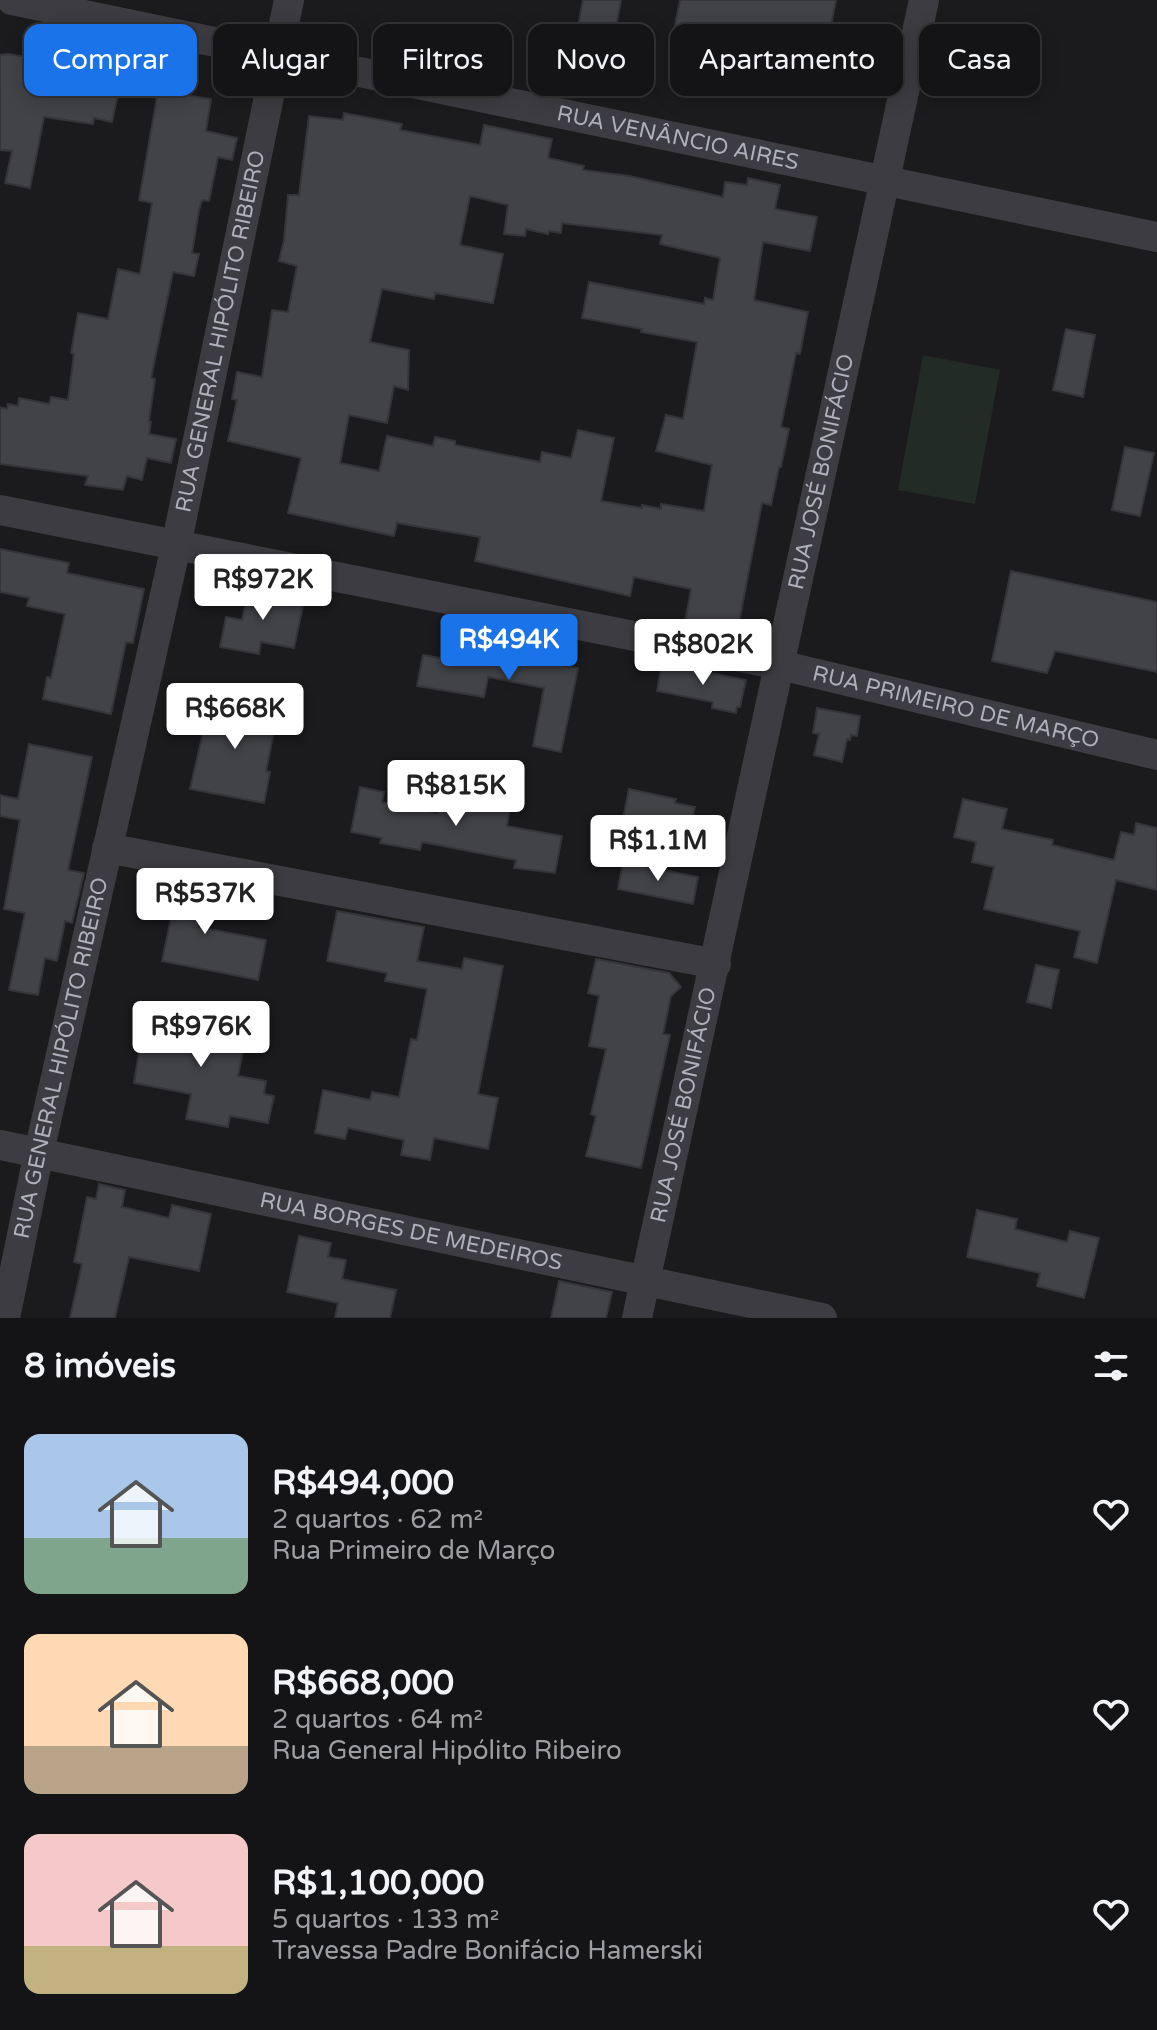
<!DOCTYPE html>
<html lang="pt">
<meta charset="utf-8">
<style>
body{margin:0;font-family:"Varela Round",sans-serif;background:#212123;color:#f1f3f6;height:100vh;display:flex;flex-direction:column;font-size:30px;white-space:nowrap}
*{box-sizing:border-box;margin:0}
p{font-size:26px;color:#9d9ea1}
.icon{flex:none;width:44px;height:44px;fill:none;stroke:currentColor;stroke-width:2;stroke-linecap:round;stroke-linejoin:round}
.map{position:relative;height:1318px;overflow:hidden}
.panel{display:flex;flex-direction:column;background:#141416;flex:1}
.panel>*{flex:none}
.banner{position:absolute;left:24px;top:24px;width:1110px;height:72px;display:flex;gap:16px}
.price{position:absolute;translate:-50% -68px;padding:0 18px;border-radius:8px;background:#fff;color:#222;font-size:26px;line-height:52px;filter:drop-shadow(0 2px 4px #0008)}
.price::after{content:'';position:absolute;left:50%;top:48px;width:24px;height:18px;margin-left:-12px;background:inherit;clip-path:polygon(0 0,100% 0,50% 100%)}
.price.active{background:#1a73e8;color:#fff}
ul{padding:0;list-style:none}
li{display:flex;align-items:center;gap:24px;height:200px;padding:0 24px}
li span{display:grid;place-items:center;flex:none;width:224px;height:160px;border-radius:16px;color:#555}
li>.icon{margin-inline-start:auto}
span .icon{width:96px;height:96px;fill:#fffc;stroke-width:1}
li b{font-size:34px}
h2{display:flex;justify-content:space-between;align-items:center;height:96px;padding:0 24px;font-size:34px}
.pill{padding:0 28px;border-radius:16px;background:#141416;box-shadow:0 4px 20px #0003,0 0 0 2px #333335;font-size:28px;line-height:72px}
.pill.active{background:#1a73e8;color:#fff}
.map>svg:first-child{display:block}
.green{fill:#222b25}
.building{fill:#424347;stroke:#353539;stroke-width:2;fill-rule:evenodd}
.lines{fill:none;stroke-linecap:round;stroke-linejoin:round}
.minor{stroke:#3c3c42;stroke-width:30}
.labels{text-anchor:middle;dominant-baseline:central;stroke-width:6;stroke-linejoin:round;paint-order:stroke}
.street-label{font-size:22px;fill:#aeb0bc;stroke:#161518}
</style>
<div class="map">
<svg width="1157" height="1318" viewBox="0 0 1157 1318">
<rect width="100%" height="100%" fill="#1b1a1d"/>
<!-- green -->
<path class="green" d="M923,355L1000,370L975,504L898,490Z"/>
<!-- building -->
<g class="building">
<path d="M583,0H621L609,65L622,68L617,93L567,84Z"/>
<path d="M680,0H836L826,51L778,42L775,55L690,37L691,34L674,30Z"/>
<path d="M8,54L79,66L81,58L124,67L112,122L94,118L93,124L44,117L30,188L5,183L12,151L0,150V55Z"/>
<path d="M158,91L211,99L206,131L237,138L232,160L218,157L209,201L202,200L199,210L192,253L199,254L194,276L173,272L151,378L155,379L149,421L151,422L149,434L176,439L171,463L147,458L142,480L127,476L123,490L85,485L88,476L0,464V407L7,409L8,404L18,406L19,398L49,404L51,397L68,400L74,354L71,353L78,313L108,319L118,269L140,274L152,203L139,200Z"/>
<path d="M344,113L402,124L400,130L480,145L484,125L552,139L548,158L584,166L583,170L629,176L723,197L725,182L747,185L748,178L780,185L775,209L817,217L810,251L763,242L754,300L808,312L800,354L796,353L781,427L789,429L781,467H779L771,505L762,503L737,633L685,623L691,589L634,577L630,596L475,561L480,537L397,523L394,536L288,513L301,458L228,441L237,400L232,399L237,372L262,377L272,310L288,312L297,266L279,261L284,240L288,195H299L309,116L343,120ZM470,196L508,205L504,234L525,236L526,229L548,234L549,231L561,233L562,223L662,235L660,244L720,258L713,300L705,298L704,304L589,282L582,318L642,329L641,332L697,342L683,419L666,415L656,451L712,465L704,511L661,504V509L642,505V508L601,501L614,438L578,430L571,458L542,452L540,462L455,445V441L435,437L433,446L387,436L379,471L340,463L349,415L387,423L394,386L408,390L409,350L370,342L382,289L434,299L435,293L493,303L503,254L460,245Z"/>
<path d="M1066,329L1095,335L1083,397L1053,390Z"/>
<path d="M1125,447L1154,453L1140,516L1112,510Z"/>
<path d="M0,549L69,563L67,573L144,589L133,643L126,642L111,714L43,699L47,677L51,678L65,614L27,606L29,598L0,592Z"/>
<path d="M1011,571L1157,602V672L1055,651L1047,673L992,661Z"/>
<path d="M250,582L272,587L270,595L304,601L294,648L261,642L259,654L220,647L226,617L242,620Z"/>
<path d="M484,640L558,655L556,664L578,668L561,752L533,746L544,688L488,677L484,697L417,686L423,655L461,662L464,645L482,648Z"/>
<path d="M662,663L746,680L740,707H737L736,713L712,708L713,702L657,691Z"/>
<path d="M211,698L278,711L266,771L270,772L264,803L190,789Z"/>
<path d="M817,708L860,716L857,736L851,735L850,740L847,739L842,762L814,755L819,734L813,733Z"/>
<path d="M29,744L92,757L68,870L84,873L72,923L65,921L57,961L45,958L38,995L9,990L25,913L4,909L20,820L0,816V795L18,799Z"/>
<path d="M443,781L468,785L464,800L510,808L507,826L562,836L555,873L514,868L516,860L484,854L422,842L420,850L380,843L382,838L351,832L360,787L384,792L382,802L437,813Z"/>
<path d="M629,789L676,799L675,803L695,807L690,829L649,821L645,839L620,834Z"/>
<path d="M963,799L1007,809L1002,829L1053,840L1052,845L1114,860L1121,832L1134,835L1136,823L1157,828V890L1116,880L1097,963L1074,957L1080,931L984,909L994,867L972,862L976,842L954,837Z"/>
<path d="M623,862L698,877L693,904L618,889Z"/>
<path d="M163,877L206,885L198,927L266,940L258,980L162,961L174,904L158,901Z"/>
<path d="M337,911L424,927L417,961L462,969L464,958L503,966L478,1094L498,1098L488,1149L434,1138L430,1160L401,1155L404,1140L348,1128L345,1139L315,1133L323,1090L370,1100L372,1092L399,1097L411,1039L417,1040L427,989L385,981L387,973L327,961Z"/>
<path d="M596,959L669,973L681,987L671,996L663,1034L670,1035L641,1168L586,1156L596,1116L591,1114L606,1049L589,1046L599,996L588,993Z"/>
<path d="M1036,965L1059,970L1051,1008L1027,1002Z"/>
<path d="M145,1014L185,1022L186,1018L247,1031L238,1076L266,1081L264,1094L274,1096L268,1123L230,1116L228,1127L186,1119L191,1094L134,1083Z"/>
<path d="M99,1184L125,1190L122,1207L169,1218L172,1205L211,1214L199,1271L129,1257L115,1318H70L82,1264L74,1262L87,1197L96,1199Z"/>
<path d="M977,1210L1017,1219L1015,1229L1067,1242L1070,1231L1099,1238L1084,1298L1037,1286L1040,1273L967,1257Z"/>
<path d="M299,1236L331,1243L328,1257L346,1260L342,1279L396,1290L390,1318H335L338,1303L287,1292Z"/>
<path d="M559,1281L612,1292L606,1318H551Z"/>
</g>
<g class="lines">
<!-- minor -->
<g class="minor">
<path id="s1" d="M12,0L1157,237"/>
<path id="s2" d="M0,510L780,665L1157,755"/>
<path d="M107,848L716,964"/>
<path id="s3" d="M0,1145L822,1318"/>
<path id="s4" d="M5,1318L39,1152L176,546L289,0"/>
<path id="s5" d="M637,1318L924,0"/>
</g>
</g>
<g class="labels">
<!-- street labels -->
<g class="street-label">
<text stroke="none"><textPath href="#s1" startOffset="680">RUA VENÂNCIO AIRES</textPath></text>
<text stroke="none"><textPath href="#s4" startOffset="1010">RUA GENERAL HIPÓLITO RIBEIRO</textPath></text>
<text stroke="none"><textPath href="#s5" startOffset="866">RUA JOSÉ BONIFÁCIO</textPath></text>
<text stroke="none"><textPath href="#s2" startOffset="976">RUA PRIMEIRO DE MARÇO</textPath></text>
<text stroke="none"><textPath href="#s4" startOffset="266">RUA GENERAL HIPÓLITO RIBEIRO</textPath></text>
<text stroke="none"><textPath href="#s5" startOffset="218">RUA JOSÉ BONIFÁCIO</textPath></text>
<text stroke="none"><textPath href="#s3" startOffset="420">RUA BORGES DE MEDEIROS</textPath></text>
</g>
</g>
</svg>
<b class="price" style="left:263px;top:622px">R$972K</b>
<b class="price active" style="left:509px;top:682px">R$494K</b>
<b class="price" style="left:703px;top:687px">R$802K</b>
<b class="price" style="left:235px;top:751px">R$668K</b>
<b class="price" style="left:456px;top:828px">R$815K</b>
<b class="price" style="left:658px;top:883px">R$1.1M</b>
<b class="price" style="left:205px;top:936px">R$537K</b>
<b class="price" style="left:201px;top:1069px">R$976K</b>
<div class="banner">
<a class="pill active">Comprar</a>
<a class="pill">Alugar</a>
<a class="pill">Filtros</a>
<a class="pill">Novo</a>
<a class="pill">Apartamento</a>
<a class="pill">Casa</a>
</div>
</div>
<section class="panel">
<h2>8 imóveis<svg class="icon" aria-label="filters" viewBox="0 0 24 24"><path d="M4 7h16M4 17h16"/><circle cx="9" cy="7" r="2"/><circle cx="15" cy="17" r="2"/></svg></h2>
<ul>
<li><span style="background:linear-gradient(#a9c7e8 65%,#7fa58c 0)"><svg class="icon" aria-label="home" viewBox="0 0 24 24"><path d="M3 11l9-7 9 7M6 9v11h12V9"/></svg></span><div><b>R$494,000</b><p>2 quartos · 62 m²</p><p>Rua Primeiro de Março</p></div><svg class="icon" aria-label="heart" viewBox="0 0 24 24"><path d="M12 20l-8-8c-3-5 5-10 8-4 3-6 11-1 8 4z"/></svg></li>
<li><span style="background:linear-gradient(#ffd9b3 70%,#b9a48a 0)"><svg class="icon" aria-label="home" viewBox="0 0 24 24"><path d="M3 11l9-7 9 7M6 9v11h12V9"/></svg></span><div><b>R$668,000</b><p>2 quartos · 64 m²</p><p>Rua General Hipólito Ribeiro</p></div><svg class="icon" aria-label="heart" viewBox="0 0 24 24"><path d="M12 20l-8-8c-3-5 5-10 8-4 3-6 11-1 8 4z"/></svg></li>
<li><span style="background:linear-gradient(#f6c9c9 70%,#c2b280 0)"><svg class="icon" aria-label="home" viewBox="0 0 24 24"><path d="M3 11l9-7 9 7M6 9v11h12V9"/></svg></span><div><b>R$1,100,000</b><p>5 quartos · 133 m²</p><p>Travessa Padre Bonifácio Hamerski</p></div><svg class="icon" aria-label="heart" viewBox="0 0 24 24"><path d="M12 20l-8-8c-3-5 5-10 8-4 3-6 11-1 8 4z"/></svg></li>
</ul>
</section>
